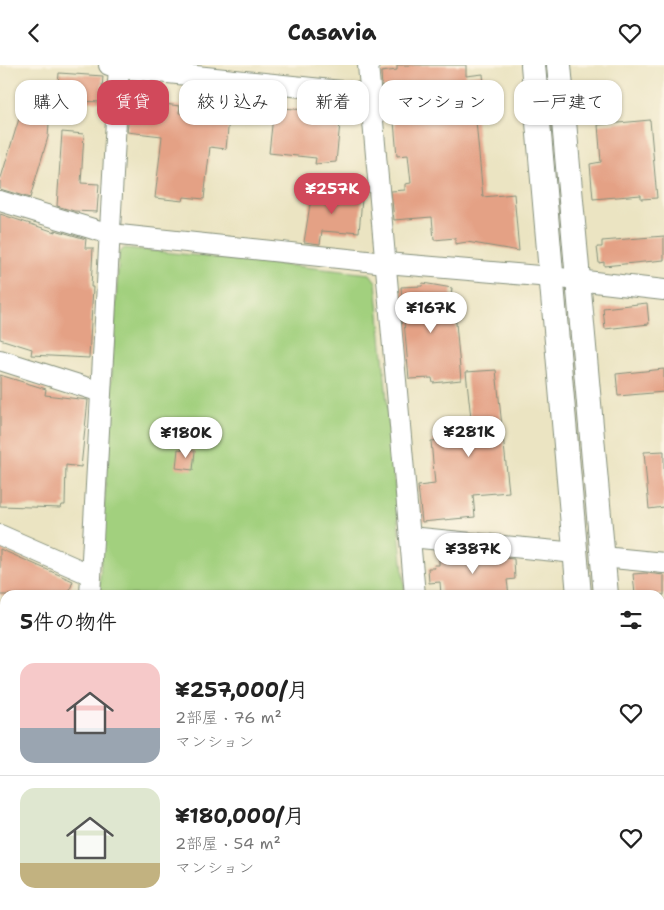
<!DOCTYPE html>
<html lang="ja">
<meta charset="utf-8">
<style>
body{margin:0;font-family:"Shantell Sans","Klee One",sans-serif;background:#f2f2f2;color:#222;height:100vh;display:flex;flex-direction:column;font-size:19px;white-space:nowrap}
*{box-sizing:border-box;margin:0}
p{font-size:16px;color:#767676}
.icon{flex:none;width:28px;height:28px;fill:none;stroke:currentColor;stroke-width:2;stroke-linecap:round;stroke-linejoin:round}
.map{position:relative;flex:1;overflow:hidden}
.drawer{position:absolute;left:0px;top:525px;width:665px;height:320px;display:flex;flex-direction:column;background:#fff;border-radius:15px 15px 0 0;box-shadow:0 1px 4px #0004}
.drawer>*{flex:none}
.hud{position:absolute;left:15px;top:15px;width:635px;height:45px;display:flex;gap:10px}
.price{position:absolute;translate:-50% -42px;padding:0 11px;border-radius:18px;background:#fff;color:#222;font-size:16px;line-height:32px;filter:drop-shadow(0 1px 2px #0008)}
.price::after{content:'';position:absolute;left:50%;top:30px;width:15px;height:11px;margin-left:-8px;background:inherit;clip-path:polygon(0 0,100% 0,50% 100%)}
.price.current{background:#d1495b;color:#fff}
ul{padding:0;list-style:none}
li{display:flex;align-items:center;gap:15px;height:125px;padding:0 20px}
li+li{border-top:1px solid #e0e0e0}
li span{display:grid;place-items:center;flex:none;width:140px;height:100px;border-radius:15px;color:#555}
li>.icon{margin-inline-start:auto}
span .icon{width:60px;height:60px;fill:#fffc;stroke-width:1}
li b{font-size:21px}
h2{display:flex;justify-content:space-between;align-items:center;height:60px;padding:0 20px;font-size:21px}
.tag{padding:0 18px;border-radius:15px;background:#fff;box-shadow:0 1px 4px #0004;font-size:18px;line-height:45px}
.tag.current{background:#d1495b;color:#fff}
header{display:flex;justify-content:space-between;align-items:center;height:65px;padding:0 20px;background:#fff;font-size:22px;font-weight:700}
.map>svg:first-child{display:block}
.green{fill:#a2d07e;stroke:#608659}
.building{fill:#e4a185}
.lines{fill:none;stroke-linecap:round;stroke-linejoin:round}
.minor-casing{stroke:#85907b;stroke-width:22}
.tertiary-casing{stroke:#85907b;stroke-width:26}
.minor{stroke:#fff;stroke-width:20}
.tertiary{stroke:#fff;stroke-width:24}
</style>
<header><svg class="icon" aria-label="back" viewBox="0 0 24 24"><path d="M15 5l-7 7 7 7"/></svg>Casavia<svg class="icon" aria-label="heart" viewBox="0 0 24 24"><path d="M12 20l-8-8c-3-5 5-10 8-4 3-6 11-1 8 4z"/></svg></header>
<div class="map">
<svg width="664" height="845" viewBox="0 0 664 845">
<rect width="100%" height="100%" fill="#fcf5e5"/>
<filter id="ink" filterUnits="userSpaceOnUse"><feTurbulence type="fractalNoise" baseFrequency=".02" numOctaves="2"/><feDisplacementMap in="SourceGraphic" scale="10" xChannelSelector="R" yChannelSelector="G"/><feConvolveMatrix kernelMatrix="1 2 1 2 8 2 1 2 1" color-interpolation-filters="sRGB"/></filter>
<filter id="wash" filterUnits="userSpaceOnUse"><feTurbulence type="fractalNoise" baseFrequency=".0096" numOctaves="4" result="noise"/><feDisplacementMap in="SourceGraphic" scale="20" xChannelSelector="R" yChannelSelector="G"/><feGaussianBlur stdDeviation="1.12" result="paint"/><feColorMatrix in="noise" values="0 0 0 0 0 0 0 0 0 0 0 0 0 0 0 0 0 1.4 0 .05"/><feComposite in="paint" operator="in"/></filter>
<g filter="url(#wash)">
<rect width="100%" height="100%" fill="#ebe4c2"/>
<!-- green -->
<path class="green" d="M125,183L370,209L376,217L405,530H99L119,187Z"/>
<g id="blocks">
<!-- building -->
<g class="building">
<path d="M397,0H466V11L483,9L486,44L475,45L483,132L514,129L519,186L467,177L455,179V173L434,175L432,152L394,155L391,126L405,125V119L411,118L408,90L397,91L391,22L382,23L381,7L397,5Z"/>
<path d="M59,8L103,11L101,37L57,35Z"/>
<path d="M28,24L51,31L48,72L30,133L0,124V116Z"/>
<path d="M131,35L180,41L179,48L229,54L226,84L210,82L204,134L184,132L183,136L155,133L162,71L127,67Z"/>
<path d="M274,42L324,47L323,56L340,58L336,97L315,99L316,93L269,88Z"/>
<path d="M650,55L657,133L641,134V130L593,134L590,99L601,97L598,60Z"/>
<path d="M62,67L84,69L81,118L99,119L97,147L74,146L57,141Z"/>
<path d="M345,124L344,132L362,134L359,167L348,166V168L322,166L320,179L304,177L312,127Z"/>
<path d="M0,149L55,167V165L86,174L85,183H93L91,222H93L89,293L31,290L32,284L0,274Z"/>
<path d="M664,171V195L604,201V197L599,198L597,182H602V176Z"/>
<path d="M423,218L452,223L449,246H455L461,315L433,318L432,313L409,314L401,222L422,221Z"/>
<path d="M647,238L649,259L605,264L603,243Z"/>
<path d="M664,304V327L618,331L616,309Z"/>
<path d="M496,305L509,427L473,430L475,452L422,457L418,421L435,419L431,376L473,372L466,307Z"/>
<path d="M0,310L46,324L45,330L88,335L81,402L66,400L65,440H62L61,443L0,441Z"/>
<path d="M178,384L195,386L193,405L176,403Z"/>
<path d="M664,386V442L649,444L644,387Z"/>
<path d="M0,484L73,516L68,530H0Z"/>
<path d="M469,490L514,494L515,514L507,515L509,530H441L440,517L429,518L428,503H435L434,500H439V492Z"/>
<path d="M646,508L664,510V530H635L633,509Z"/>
</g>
</g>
</g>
<g filter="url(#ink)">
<use href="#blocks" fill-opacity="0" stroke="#85907b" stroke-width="1"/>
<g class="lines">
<!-- minor casing -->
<g class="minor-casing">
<g id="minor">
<path d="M109,0L119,3L370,29"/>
<path d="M368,0L415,530"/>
<path d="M0,136L110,169L386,198L551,212L664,225"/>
<path d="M0,295L101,327"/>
<path d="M0,470L91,510"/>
<path d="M410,472L576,488"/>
<path d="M603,492L664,498"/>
<path d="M90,530L119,0"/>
<path d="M0,737L5,741"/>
<path d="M660,781L664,782"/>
<path d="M201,840L213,845"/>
<path d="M442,840V845"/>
<path d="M74,845L75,840"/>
</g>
</g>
<!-- tertiary casing -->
<g class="tertiary-casing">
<g id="tertiary">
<path d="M533,0L579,530"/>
<path d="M559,0L606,530"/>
<path d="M608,840V845"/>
<path d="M634,840V845"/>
</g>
</g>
<!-- minor -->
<use href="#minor" class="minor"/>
<!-- tertiary -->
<use href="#tertiary" class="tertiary"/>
</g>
</g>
</svg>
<b class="price current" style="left:332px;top:150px">¥257K</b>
<b class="price" style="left:431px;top:269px">¥167K</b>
<b class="price" style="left:469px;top:393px">¥281K</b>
<b class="price" style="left:186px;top:394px">¥180K</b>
<b class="price" style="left:473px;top:510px">¥387K</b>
<div class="hud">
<a class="tag">購入</a>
<a class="tag current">賃貸</a>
<a class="tag">絞り込み</a>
<a class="tag">新着</a>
<a class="tag">マンション</a>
<a class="tag">一戸建て</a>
</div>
<section class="drawer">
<h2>5件の物件<svg class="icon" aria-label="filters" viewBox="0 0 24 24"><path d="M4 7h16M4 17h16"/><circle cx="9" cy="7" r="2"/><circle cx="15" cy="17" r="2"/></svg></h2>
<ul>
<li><span style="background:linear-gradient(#f6c9c9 65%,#9aa5b1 0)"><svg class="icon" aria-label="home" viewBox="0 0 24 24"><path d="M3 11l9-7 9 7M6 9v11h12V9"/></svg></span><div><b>¥257,000/月</b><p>2部屋 · 76 m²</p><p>マンション</p></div><svg class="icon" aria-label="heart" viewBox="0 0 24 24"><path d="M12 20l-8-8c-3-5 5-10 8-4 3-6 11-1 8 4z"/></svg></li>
<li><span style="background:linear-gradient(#dfe7d0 75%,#c2b280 0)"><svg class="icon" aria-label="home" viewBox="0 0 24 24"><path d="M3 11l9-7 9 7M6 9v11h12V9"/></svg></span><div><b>¥180,000/月</b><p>2部屋 · 54 m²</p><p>マンション</p></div><svg class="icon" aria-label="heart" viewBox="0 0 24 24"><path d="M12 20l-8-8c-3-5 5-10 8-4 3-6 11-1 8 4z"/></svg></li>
</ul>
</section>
</div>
